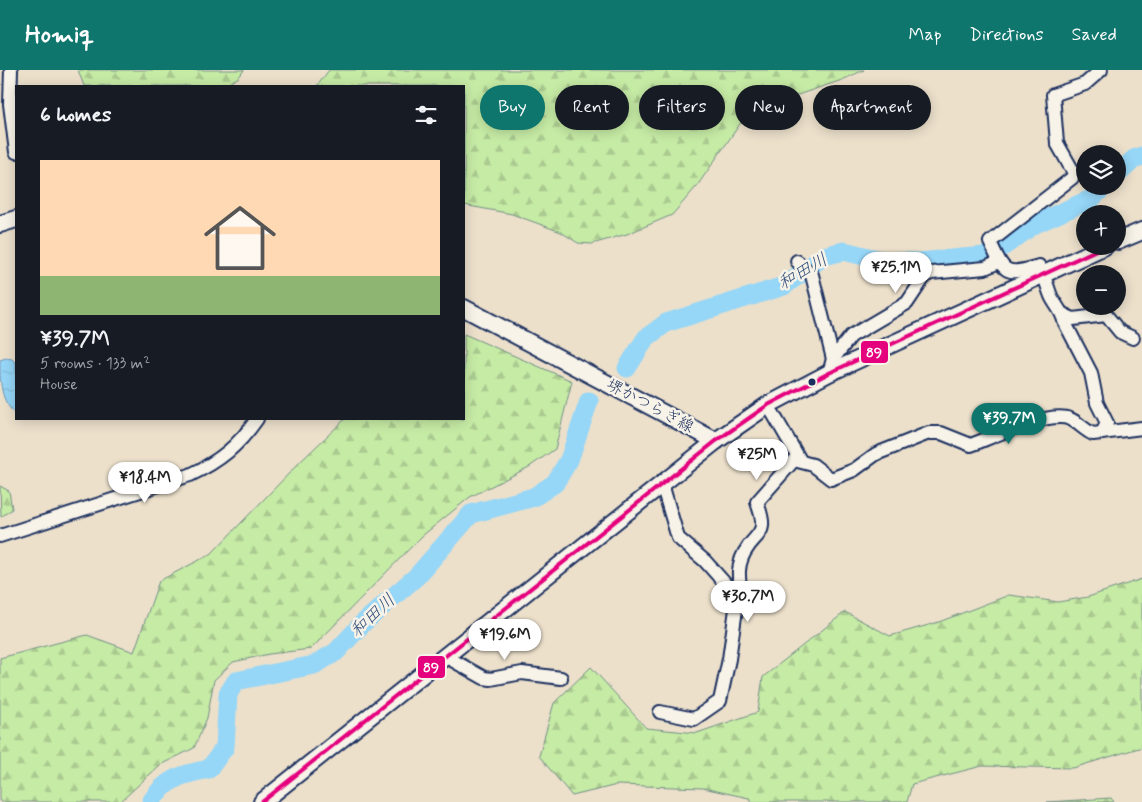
<!DOCTYPE html>
<meta charset="utf-8">
<style>
body{margin:0;font-family:Mynerve,"Klee One",sans-serif;background:#20242c;color:#f1f3f6;height:100vh;display:flex;flex-direction:column;font-size:19px;white-space:nowrap}
*{box-sizing:border-box;margin:0}
p{font-size:16px;color:#9ea1a6}
.icon{flex:none;width:28px;height:28px;fill:none;stroke:currentColor;stroke-width:2;stroke-linecap:round;stroke-linejoin:round}
.map{position:relative;flex:1;overflow:hidden}
.sheet{position:absolute;left:15px;top:15px;width:450px;height:335px;display:flex;flex-direction:column;background:#171b24;border-radius:0px;box-shadow:0 2px 12px #0003}
.sheet>*{flex:none}
.guide{position:absolute;left:480px;top:15px;width:475px;height:45px;display:flex;gap:10px}
.tools{position:absolute;left:1076px;top:75px;display:grid;gap:10px}
.tools a{display:grid;place-items:center;width:50px;height:50px;border-radius:50%;background:#171b24;box-shadow:0 2px 12px #0003;font-size:25px}
.price{position:absolute;translate:-50% -42px;padding:0 11px;border-radius:18px;background:#fff;color:#222;font-size:16px;line-height:32px;filter:drop-shadow(0 1px 2px #0008)}
.price::after{content:'';position:absolute;left:50%;top:30px;width:15px;height:11px;margin-left:-8px;background:inherit;clip-path:polygon(0 0,100% 0,50% 100%)}
.price.selected{background:#0f766e;color:#fff}
ul{padding:0;list-style:none}
li{display:grid;align-content:center;gap:10px;height:265px;padding:0 25px}
li+li{border-top:1px solid #363941}
li span{display:grid;place-items:center;height:155px;border-radius:0px;color:#555}
li>.icon{margin-inline-start:auto}
span .icon{width:90px;height:90px;fill:#fffc;stroke-width:1}
li b{font-size:21px}
h2{display:flex;justify-content:space-between;align-items:center;height:60px;padding:0 25px;font-size:21px}
.pill{padding:0 18px;border-radius:22px;background:#171b24;box-shadow:0 2px 12px #0003;font-size:18px;line-height:45px}
.pill.selected{background:#0f766e;color:#fff}
header{display:flex;align-items:center;gap:30px;box-sizing:border-box;height:70px;padding:0 25px;background:#0f766e;color:#fff}
header strong{font-size:24px}
nav{display:flex;gap:28px;margin-inline-start:auto;font-size:18px}
.map>svg:first-child{display:block}
.forest{fill:url(#forest-firs);stroke:#708d82}
.water{fill:url(#water-ripples);stroke:#6593ba}
.lines{fill:none;stroke-linecap:round;stroke-linejoin:round}
.river{stroke:#96d6f7;stroke-width:19}
.minor-casing{stroke:#1b2f5e;stroke-width:16}
.major-casing{stroke:#1b2f5e;stroke-width:20}
.minor{stroke:#f7f3e8;stroke-width:12}
.major{stroke:#f7f3e8;stroke-width:16}
.bus-1-casing{stroke:#f7f3e8;stroke-width:8}
.bus-1{stroke:#e5007d;stroke-width:4}
.bus-dot{fill:#1b2f5e;stroke:#f7f3e8;stroke-width:2}
.labels{text-anchor:middle;dominant-baseline:central;stroke-width:5;stroke-linejoin:round;paint-order:stroke}
.street-label{font-size:16px;fill:#1b2f5e;stroke:#f7f3e8}
.water-label{font-size:18px;font-style:italic;fill:#34507d;stroke:#f7f3e8}
.line-badge{stroke:#f7f3e8;stroke-width:2}
.badge-label{font-size:14px;text-anchor:middle;font-weight:bold;fill:#fff}
</style>
<header>
<strong>Homiq</strong>
<nav><a>Map</a><a>Directions</a><a>Saved</a></nav>
</header>
<div class="map">
<svg width="1142" height="732" viewBox="0 0 1142 732">
<defs>
<pattern id="forest-firs" width="22" height="20" patternUnits="userSpaceOnUse" patternTransform="scale(1.25)"><rect width="22" height="20" fill="#c6eba5"/><path d="M5 1l3.5 6h-7zM16 11l3.5 6h-7z" fill="#aaca90"/></pattern>
<pattern id="water-ripples" width="26" height="14" patternUnits="userSpaceOnUse" patternTransform="scale(1.25)"><rect width="26" height="14" fill="#96d6f7"/><path d="M2 4q2-2 4 0t4 0M15 11q2-2 4 0t4 0" fill="none" stroke="#81b8d6"/></pattern>
</defs>
<rect width="100%" height="100%" fill="#ece0cb"/>
<filter id="ink" filterUnits="userSpaceOnUse"><feTurbulence type="fractalNoise" baseFrequency=".02" numOctaves="2"/><feDisplacementMap in="SourceGraphic" scale="10" xChannelSelector="R" yChannelSelector="G"/><feConvolveMatrix kernelMatrix="1 2 1 2 8 2 1 2 1" color-interpolation-filters="sRGB"/></filter>
<g filter="url(#ink)">
<!-- forest -->
<g class="forest">
<path d="M78,0H244L239,7L224,16H84Z"/>
<path d="M329,0H864L842,10L759,38L742,51L697,116L672,145L627,164L592,174L578,173L561,162L512,144L464,135V16H317Z"/>
<path d="M464,264L572,311L555,379L529,397L470,427L422,466L311,579L269,584L233,592L214,610L207,648L194,678L160,695L120,732H0V588L87,565L134,582L159,511L211,484L300,392L345,349H464Z"/>
<path d="M0,416L9,421L12,439L1,447Z"/>
<path d="M1142,509V677L1073,698L982,696L912,714L907,732H751L749,728L703,718L617,715L572,726L539,686L554,633L591,597L646,658L697,663L758,642L763,607L845,542L890,566L939,552L1009,525L1058,532L1088,527Z"/>
<path d="M1111,728L1114,732H1047Z"/>
</g>
<!-- water -->
<path class="water" d="M6,288L12,289L16,293V344C0,332 0,310 0,290Z"/>
<g class="lines">
<!-- river -->
<g class="river">
<path d="M1118,104L1134,89L1142,86"/>
<path d="M627,298L646,268L666,253L784,216L824,186L844,181L884,191L918,192L985,186L1004,176L1035,154L1091,129L1105,116"/>
<path d="M151,732C166,708 183,704 209,699L225,677L228,624L236,611L314,595L336,582L362,554L417,506L471,444L534,427L555,413L569,390L589,331"/>
</g>
<!-- minor casing -->
<g class="minor-casing">
<g id="minor">
<path d="M11,0L10,34L16,82"/>
<path d="M1101,0L1085,14L1053,25L1057,73L1074,103L1072,108L990,172C1005,204 1005,206 1039,196C1045,206 1047,216 1051,226C1055,235 1062,241 1064,251L1091,303L1097,333L1107,353L1102,363"/>
<path d="M797,191L812,205L833,289"/>
<path d="M1063,244L1073,249L1106,245L1120,262L1133,268"/>
<path d="M829,303L833,289L851,266L907,233L925,206L931,203L985,198L999,192"/>
<path d="M768,335L800,390"/>
<path d="M0,466L190,405C220,391 238,376 257,349"/>
<path d="M737,532L742,526C738,508 736,493 748,477C752,470 762,464 762,455C763,448 759,439 757,432L794,390L813,395L831,409L854,400L876,384L929,363H941L971,375C992,367 1050,340 1070,349C1078,352 1084,360 1093,364L1142,358"/>
<path d="M445,586L484,608L491,609L522,603L561,608"/>
<path d="M660,642L694,649L720,631L729,589L737,532V527L705,491L678,468L662,414"/>
</g>
</g>
<!-- major casing -->
<g class="major-casing">
<g id="major">
<path d="M0,154L16,149"/>
<path d="M1118,171L1142,161"/>
<path d="M464,238L716,371"/>
<path d="M262,732L716,371L768,335L829,303L1105,176"/>
</g>
</g>
<!-- minor -->
<use href="#minor" class="minor"/>
<!-- major -->
<use href="#major" class="major"/>
<!-- bus-1 casing -->
<g class="bus-1-casing">
<path id="bus-1" d="M262,732L716,371L768,335L829,303L1105,176"/>
</g>
<!-- bus-1 -->
<use href="#bus-1" class="bus-1"/>
</g>
</g>
<!-- markers -->
<circle class="bus-dot" cx="812" cy="312" r="4.5"/>
<g class="labels">
<!-- street labels -->
<g class="street-label">
<text transform="translate(650 336) rotate(28)">堺かつらぎ線</text>
</g>
<!-- water labels -->
<g class="water-label">
<text transform="translate(803 202) rotate(-30)">和田川</text>
<text transform="translate(373 546) rotate(-43)">和田川</text>
</g>
</g>
<g class="line-badge">
<rect x="860" y="270" width="29" height="24" rx="5" fill="#e5007d"/>
<rect x="417" y="585" width="29" height="24" rx="5" fill="#e5007d"/>
</g>
<g class="badge-label">
<text x="874" y="287">89</text>
<text x="431" y="602">89</text>
</g>
</svg>
<div class="tools">
<a><svg class="icon" aria-label="layers" viewBox="0 0 24 24"><path d="M12 4l9 5-9 5-9-5zM3 14l9 5 9-5"/></svg></a>
<a>+</a>
<a>−</a>
</div>
<b class="price" style="left:896px;top:224px">¥25.1M</b>
<b class="price selected" style="left:1009px;top:375px">¥39.7M</b>
<b class="price" style="left:757px;top:411px">¥25M</b>
<b class="price" style="left:145px;top:434px">¥18.4M</b>
<b class="price" style="left:748px;top:553px">¥30.7M</b>
<b class="price" style="left:505px;top:591px">¥19.6M</b>
<div class="guide">
<a class="pill selected">Buy</a>
<a class="pill">Rent</a>
<a class="pill">Filters</a>
<a class="pill">New</a>
<a class="pill">Apartment</a>
</div>
<section class="sheet">
<h2>6 homes<svg class="icon" aria-label="filters" viewBox="0 0 24 24"><path d="M4 7h16M4 17h16"/><circle cx="9" cy="7" r="2"/><circle cx="15" cy="17" r="2"/></svg></h2>
<ul>
<li><span style="background:linear-gradient(#ffd9b3 75%,#8fb573 0)"><svg class="icon" aria-label="home" viewBox="0 0 24 24"><path d="M3 11l9-7 9 7M6 9v11h12V9"/></svg></span><div><b>¥39.7M</b><p>5 rooms · 133 m²</p><p>House</p></div></li>
</ul>
</section>
</div>
